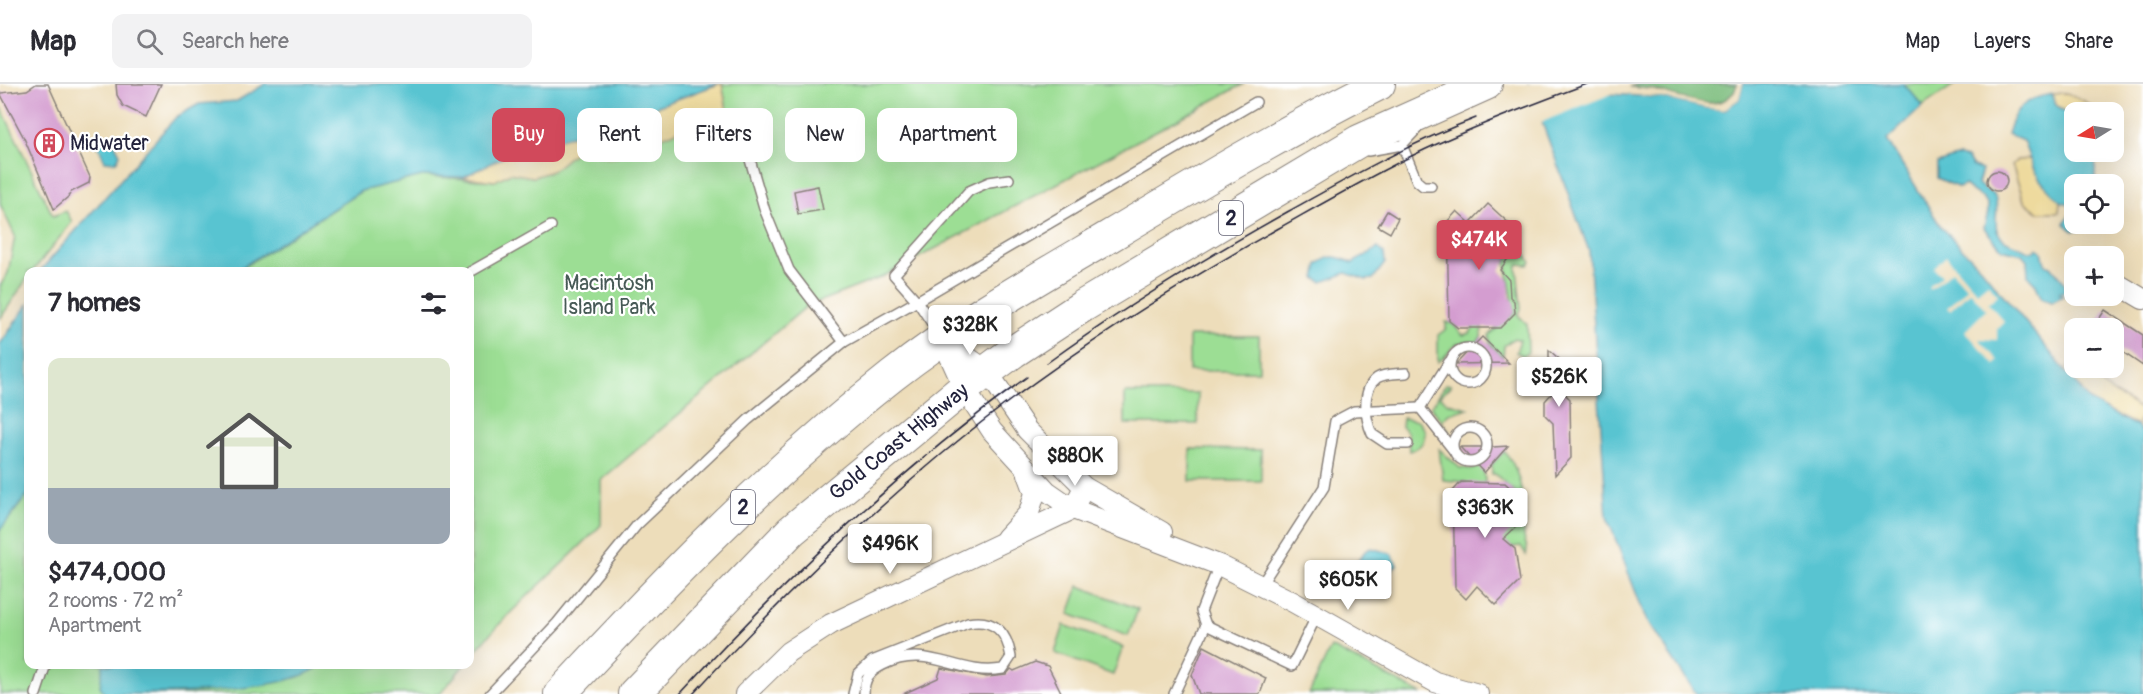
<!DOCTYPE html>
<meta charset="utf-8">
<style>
body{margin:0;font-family:Pangolin,sans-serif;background:#f2f2f3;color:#2b2b33;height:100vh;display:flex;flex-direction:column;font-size:22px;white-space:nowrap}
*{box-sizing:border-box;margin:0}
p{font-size:20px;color:#7c7c81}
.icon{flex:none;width:33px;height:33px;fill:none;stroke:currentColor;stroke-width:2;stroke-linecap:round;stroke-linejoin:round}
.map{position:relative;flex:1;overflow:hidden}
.side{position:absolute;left:24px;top:183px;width:450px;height:402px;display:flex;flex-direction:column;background:#fff;border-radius:12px;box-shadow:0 6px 24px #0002}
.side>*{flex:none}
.guide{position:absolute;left:492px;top:24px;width:570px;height:54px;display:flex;gap:12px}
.needle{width:39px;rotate:259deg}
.buttons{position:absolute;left:2064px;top:18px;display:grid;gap:12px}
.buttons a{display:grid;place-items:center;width:60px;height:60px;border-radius:12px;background:#fff;box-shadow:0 6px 24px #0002;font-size:30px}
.price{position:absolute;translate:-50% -51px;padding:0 14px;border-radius:6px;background:#fff;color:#222;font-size:20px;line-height:39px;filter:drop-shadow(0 2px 3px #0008)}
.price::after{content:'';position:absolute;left:50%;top:36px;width:18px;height:14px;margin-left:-9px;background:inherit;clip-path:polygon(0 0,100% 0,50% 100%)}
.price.on{background:#d1495b;color:#fff}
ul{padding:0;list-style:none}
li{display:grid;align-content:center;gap:12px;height:318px;padding:0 24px}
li+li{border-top:2px solid #e1e1e2}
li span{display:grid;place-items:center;height:186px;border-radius:12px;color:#555}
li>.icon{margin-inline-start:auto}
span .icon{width:108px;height:108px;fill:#fffc;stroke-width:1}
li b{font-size:26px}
h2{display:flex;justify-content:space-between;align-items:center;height:72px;padding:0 24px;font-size:26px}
.tag{padding:0 21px;border-radius:12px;background:#fff;box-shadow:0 6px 24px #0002;font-size:21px;line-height:54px}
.tag.on{background:#d1495b;color:#fff}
header{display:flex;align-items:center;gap:36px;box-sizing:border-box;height:84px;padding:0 30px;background:#fff;border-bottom:2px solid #e1e1e2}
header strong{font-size:28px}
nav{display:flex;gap:33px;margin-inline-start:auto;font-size:21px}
.search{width:420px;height:54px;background:#f2f2f3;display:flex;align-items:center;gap:15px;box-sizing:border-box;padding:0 21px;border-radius:12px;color:#7c7c81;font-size:22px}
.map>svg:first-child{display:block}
.green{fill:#9cde94;stroke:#5f8068;stroke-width:1.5}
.forest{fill:#7dbd7e;stroke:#50705c;stroke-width:1.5}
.sand{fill:#eeda9e;stroke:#887e6c;stroke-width:1.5}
.water{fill:#58c4d1;stroke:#3d7386;stroke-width:1.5}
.pier{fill:#edddba}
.building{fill:#d49dd0}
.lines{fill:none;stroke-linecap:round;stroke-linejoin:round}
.service-casing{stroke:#88807a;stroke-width:12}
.minor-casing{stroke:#88807a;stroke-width:22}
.trunk-casing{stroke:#88807a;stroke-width:34}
.service{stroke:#fff;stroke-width:9}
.minor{stroke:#fff;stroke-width:20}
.trunk{stroke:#fff;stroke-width:32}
.tram{stroke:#22223b;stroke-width:1.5}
.labels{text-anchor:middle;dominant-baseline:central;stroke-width:4.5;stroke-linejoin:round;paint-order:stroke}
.shield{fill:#fff;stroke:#646476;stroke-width:1.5}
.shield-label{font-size:20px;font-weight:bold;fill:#22223b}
.poi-label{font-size:21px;fill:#22223b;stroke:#fff;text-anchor:start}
.park-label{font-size:21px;fill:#475a56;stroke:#fff}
.street-label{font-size:21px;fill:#22223b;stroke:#fff}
</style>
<header>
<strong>Map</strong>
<div class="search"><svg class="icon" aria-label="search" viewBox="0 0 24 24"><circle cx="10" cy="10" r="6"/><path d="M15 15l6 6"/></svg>Search here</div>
<nav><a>Map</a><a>Layers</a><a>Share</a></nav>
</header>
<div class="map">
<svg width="2143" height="610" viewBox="0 0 2143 610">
<rect width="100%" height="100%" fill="#fff"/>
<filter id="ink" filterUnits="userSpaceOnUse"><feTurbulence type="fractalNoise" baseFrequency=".0167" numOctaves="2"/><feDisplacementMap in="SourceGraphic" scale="12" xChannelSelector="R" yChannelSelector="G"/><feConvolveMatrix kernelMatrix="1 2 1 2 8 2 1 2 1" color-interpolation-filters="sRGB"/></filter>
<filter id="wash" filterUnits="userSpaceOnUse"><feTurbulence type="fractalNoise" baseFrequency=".008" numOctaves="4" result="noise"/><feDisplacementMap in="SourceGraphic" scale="24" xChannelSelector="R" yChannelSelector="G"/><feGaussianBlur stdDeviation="1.35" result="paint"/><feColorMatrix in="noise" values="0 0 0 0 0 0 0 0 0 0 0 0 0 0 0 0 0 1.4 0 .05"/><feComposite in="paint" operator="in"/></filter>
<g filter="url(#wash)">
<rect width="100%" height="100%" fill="#edddba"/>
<!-- green -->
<g class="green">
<path d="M722,0H1244L880,194L807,222L601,396V441C559,486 507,526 470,574V188H236L361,107L422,92L495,97L510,89L533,93L552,87L574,69L727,26Z"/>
<path d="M1904,0H1955L1923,22Z"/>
<path d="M0,21L53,132L66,127L72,138L33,187L28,188V193L0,235V202L8,189L15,152L0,120Z"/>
<path d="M1518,159L1521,171H1526L1531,178L1528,181L1519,180L1517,184L1521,225L1518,231L1527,240L1528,268L1524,272L1516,268L1520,256L1514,254L1504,262L1503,273L1490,260L1489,251L1515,229L1506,179L1509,173L1518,170Z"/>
<path d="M1446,238L1453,240L1463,251L1470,249L1476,238L1482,244L1481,253L1477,258C1448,256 1456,266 1438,278V251L1446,245Z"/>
<rect x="1189" y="252" width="70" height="35"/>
<path d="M1446,300L1451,301L1440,312L1448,319L1468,324L1449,330L1441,337L1450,348L1431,323Z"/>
<rect x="1125" y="309" width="73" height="31"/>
<path d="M1403,334L1418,337L1425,347C1425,359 1420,364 1409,367L1408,349L1402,343Z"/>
<path d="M1190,365L1261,366V397H1190Z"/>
<path d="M1439,365L1460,384L1474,385L1478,382L1484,388L1485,398L1476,407L1466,398L1443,396Z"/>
<path d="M1504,367C1521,385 1523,415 1525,438C1525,443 1523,448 1524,453C1525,460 1529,463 1526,471L1521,462L1513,463L1501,458V451L1515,444L1514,427L1519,422V412L1495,390H1492V380Z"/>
<path d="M28,410V580L464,581L440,610H0V446Z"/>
<path d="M1079,502L1138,525L1128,552L1069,530Z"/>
<path d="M1064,541L1123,563L1113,591L1055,569Z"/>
<path d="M1331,563L1422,610H1309Z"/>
</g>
<!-- forest -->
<path class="forest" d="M1639,0H1737C1727,34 1680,13 1658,7C1649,4 1639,4 1629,3Z"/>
<!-- sand -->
<g class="sand">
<path d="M718,0H722L727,26L612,74L587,67L574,69L552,87L533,93L510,89L495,97L463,93L511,69L602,43Z"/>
<path d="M2065,9L2084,17L2099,28H2074V34L2056,21L2052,10Z"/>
<path d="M2031,75L2034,86L2060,117L2059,128H2038L2024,117L2012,81L2017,76Z"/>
<path d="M2071,278L2074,284H2079L2115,310L2143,326L2138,339L2143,342V350L2138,342L2091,318L2065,286Z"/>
</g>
<!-- water -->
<g class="water">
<path d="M265,0H718L603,42L511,69L463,93L422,92L361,107L236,187H40L176,33L199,20L237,17Z"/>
<path d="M1528,0L1578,8L1657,13L1706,24L1724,26L1739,15L1743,0H1904L1923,22L1887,56L1941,143L1982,185L2091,318L2138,343L2143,350V610H1697L1694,607L1646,535L1607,433L1589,167Z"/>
<path d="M2052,10L2056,21L2074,34V68H2096L2095,93L2100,100H2074V140H2091L2087,146L2073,147L2064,139L2072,128L2070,120L2060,117L2040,96L2034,86L2023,57L2007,50C2014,24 2026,14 2052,10Z"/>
<path d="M101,52L114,58L120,70L116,78L105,77L95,55Z"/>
<path d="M1959,72L1967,74L1973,83L1982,86L1978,100L1995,112C2002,134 1983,151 2018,162C2025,164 2027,169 2035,167L2037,164L2042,167L2045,180L2051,182L2065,199V207L2059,209L2063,212L2052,218L2042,215L2035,199L2028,192L2027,176L2022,170L2002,165L1984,144C1985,138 1988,131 1988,125C1988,113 1971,109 1965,101L1959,104L1937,94V79Z"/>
<path d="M1378,164L1384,169L1385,179L1373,195L1366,196L1346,189L1322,198L1315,194L1318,180C1333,168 1338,174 1353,179Z"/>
<path d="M28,220V410L0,446V260Z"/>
<path d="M1371,464L1392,470L1397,481L1390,487L1369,483C1355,491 1350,502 1333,490V481L1336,478L1356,480L1365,467Z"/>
<path d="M103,581H321C288,610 153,610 105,610L100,602Z"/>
</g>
<!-- pier -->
<g class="pier">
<path d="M1525,0H1578L1579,5L1658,10L1724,23L1736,13L1740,0H1743L1739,15L1724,26L1706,24L1657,13L1614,9L1539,39Z"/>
<path d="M1946,172L1977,208L1988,199L1998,211L1988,219L2004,237L1997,244V256L1979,255L1999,277L1995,281L1965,247L1986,226L1970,207L1950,226L1947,224L1967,204L1952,187L1931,205L1929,203L1942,192L1934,184Z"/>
</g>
<g id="blocks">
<!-- building -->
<g class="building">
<path d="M36,0H48L90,93L89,99L71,108L68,113L54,125L24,54L0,9L27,6Z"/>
<path d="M116,0H161L146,33L123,22L117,11Z"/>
<circle cx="1997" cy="97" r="10"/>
<path d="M818,102L823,126L798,130L794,107Z"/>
<path d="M1488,120L1512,142L1513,154L1508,158L1509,173L1500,186L1509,196L1510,213L1514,217L1515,229L1500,244H1458L1449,237L1447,138L1457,127L1470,139Z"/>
<path d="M1387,127L1398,134L1390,149L1378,142Z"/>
<path d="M2105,226L2143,251V282L2114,262V244H2093Z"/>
<path d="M1482,253L1509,279L1456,280Z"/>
<path d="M1549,266L1573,287V298L1563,308L1570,315L1571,374L1555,391L1553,339L1545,331V317L1552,309L1541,299V288L1549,280Z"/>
<path d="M1508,362L1484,389L1460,363H1493Z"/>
<path d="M1461,398L1505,399L1519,412V422L1514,427L1515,444L1503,455L1515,465L1520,497L1496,521L1477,502L1466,515L1455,504L1453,407Z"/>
<path d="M1204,562L1266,594L1260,610H1199L1192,591Z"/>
<path d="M1035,578L1048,582L1062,610H903L938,594L941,584L987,593L1006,591L1011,585L1014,587Z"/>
</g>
</g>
</g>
<g filter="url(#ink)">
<use href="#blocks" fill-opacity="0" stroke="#88807a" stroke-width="1.5"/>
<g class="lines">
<!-- service casing -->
<g class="service-casing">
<g id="service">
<path d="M1402,61L1417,97L1423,102H1431"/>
<path d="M746,62L765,127L789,186L844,258"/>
<path d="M1368,67L1402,61L1418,44"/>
<path d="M470,188L551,142"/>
<path d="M939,250L917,217L894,191L969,107L989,98L1009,95"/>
<circle cx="1468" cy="282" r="18"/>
<path d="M1406,289C1397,290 1385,289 1377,294C1361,306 1365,334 1372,350L1387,360H1408"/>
<path d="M1420,324L1449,278"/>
<path d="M1420,324L1454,367"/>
<circle cx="1470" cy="361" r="17"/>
<path d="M1219,481L1201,527L1206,541L1292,582L1317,531"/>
<path d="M1261,501L1324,403L1335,337L1354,327L1420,324"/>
<path d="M36,610L46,580"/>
<path d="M490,610L557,539L637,441L748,336L844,258L917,217L1256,18"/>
<path d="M853,610L858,590L872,577L968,539C994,534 1007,548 1011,573L1003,585C957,593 930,558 883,581C869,588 864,595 864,610"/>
<path d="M1174,610L1206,541"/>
</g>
</g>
<!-- minor casing -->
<g class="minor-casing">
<g id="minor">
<path d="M2121,202L2143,215"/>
<path d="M942,255L964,304L992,347L1047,407L1073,425L1219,481L1293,518L1435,598L1478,610"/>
<path d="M942,255L987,287L1027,346L1084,403L1162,448"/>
<path d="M1006,454L1029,429L1035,409L1028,390"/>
<path d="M745,610L788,568L831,540L1073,425L1084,403"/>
</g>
</g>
<!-- trunk casing -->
<g class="trunk-casing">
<g id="trunk">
<path d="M560,610C664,498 771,387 892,292C958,240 1032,198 1105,155C1195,101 1285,47 1379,0"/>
<path d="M634,610L791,447L964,304L1013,268L1083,222L1359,57L1486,0"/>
</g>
</g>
<!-- service -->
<use href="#service" class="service"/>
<!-- minor -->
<use href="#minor" class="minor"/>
<!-- trunk -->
<use href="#trunk" class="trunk"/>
<!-- tram -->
<g class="tram">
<path d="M1047,279C1124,223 1205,174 1289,127C1350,93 1410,59 1476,34"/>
<path d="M680,610C787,494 899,386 1027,293"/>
<path d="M693,610C771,525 853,444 942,370C1047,283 1161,210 1279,144C1327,117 1375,89 1424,66C1477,41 1533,20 1587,0"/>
</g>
</g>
</g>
<!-- icons -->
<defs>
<g id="building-ring" transform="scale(1.5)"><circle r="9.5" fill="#fff" stroke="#d1495b" stroke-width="1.5"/><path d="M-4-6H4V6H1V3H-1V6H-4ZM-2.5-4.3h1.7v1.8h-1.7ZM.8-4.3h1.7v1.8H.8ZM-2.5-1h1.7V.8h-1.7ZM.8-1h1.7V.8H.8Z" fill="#d1495b"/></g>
</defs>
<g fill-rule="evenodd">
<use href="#building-ring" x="49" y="59"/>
</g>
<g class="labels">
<!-- shield labels -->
<g class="shield">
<rect x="1219" y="117" width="24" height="34" rx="4.5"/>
<rect x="731" y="406" width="24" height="34" rx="4.5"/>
</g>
<g class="shield-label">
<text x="1231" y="134">2</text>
<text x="743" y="423">2</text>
</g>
<!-- poi labels -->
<g class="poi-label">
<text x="70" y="59">Midwater</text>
</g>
<!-- park labels -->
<g class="park-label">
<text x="609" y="199">Macintosh<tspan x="609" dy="24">Island Park</tspan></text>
</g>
<!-- street labels -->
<g class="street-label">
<text transform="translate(899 358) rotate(-39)">Gold Coast Highway</text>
</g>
</g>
</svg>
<div class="buttons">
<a><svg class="needle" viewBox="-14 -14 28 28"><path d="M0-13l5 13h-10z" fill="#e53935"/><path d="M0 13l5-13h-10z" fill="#7c7c81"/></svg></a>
<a><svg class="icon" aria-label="locate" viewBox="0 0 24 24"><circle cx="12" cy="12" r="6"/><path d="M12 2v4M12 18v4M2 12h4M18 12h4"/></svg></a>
<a>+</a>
<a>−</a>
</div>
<b class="price on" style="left:1479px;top:187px">$474K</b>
<b class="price" style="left:970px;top:272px">$328K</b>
<b class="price" style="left:1559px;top:324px">$526K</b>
<b class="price" style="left:1075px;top:403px">$880K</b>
<b class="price" style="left:1485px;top:455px">$363K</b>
<b class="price" style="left:890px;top:491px">$496K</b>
<b class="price" style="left:1348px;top:527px">$605K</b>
<div class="guide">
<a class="tag on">Buy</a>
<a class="tag">Rent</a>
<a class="tag">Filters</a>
<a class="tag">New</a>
<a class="tag">Apartment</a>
</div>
<section class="side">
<h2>7 homes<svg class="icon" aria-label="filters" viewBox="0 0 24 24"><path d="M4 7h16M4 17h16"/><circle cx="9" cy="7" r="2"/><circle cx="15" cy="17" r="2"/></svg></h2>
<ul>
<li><span style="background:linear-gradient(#dfe7d0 70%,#9aa5b1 0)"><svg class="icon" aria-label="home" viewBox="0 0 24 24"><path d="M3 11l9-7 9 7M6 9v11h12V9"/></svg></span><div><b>$474,000</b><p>2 rooms · 72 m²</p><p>Apartment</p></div></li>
</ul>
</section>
</div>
